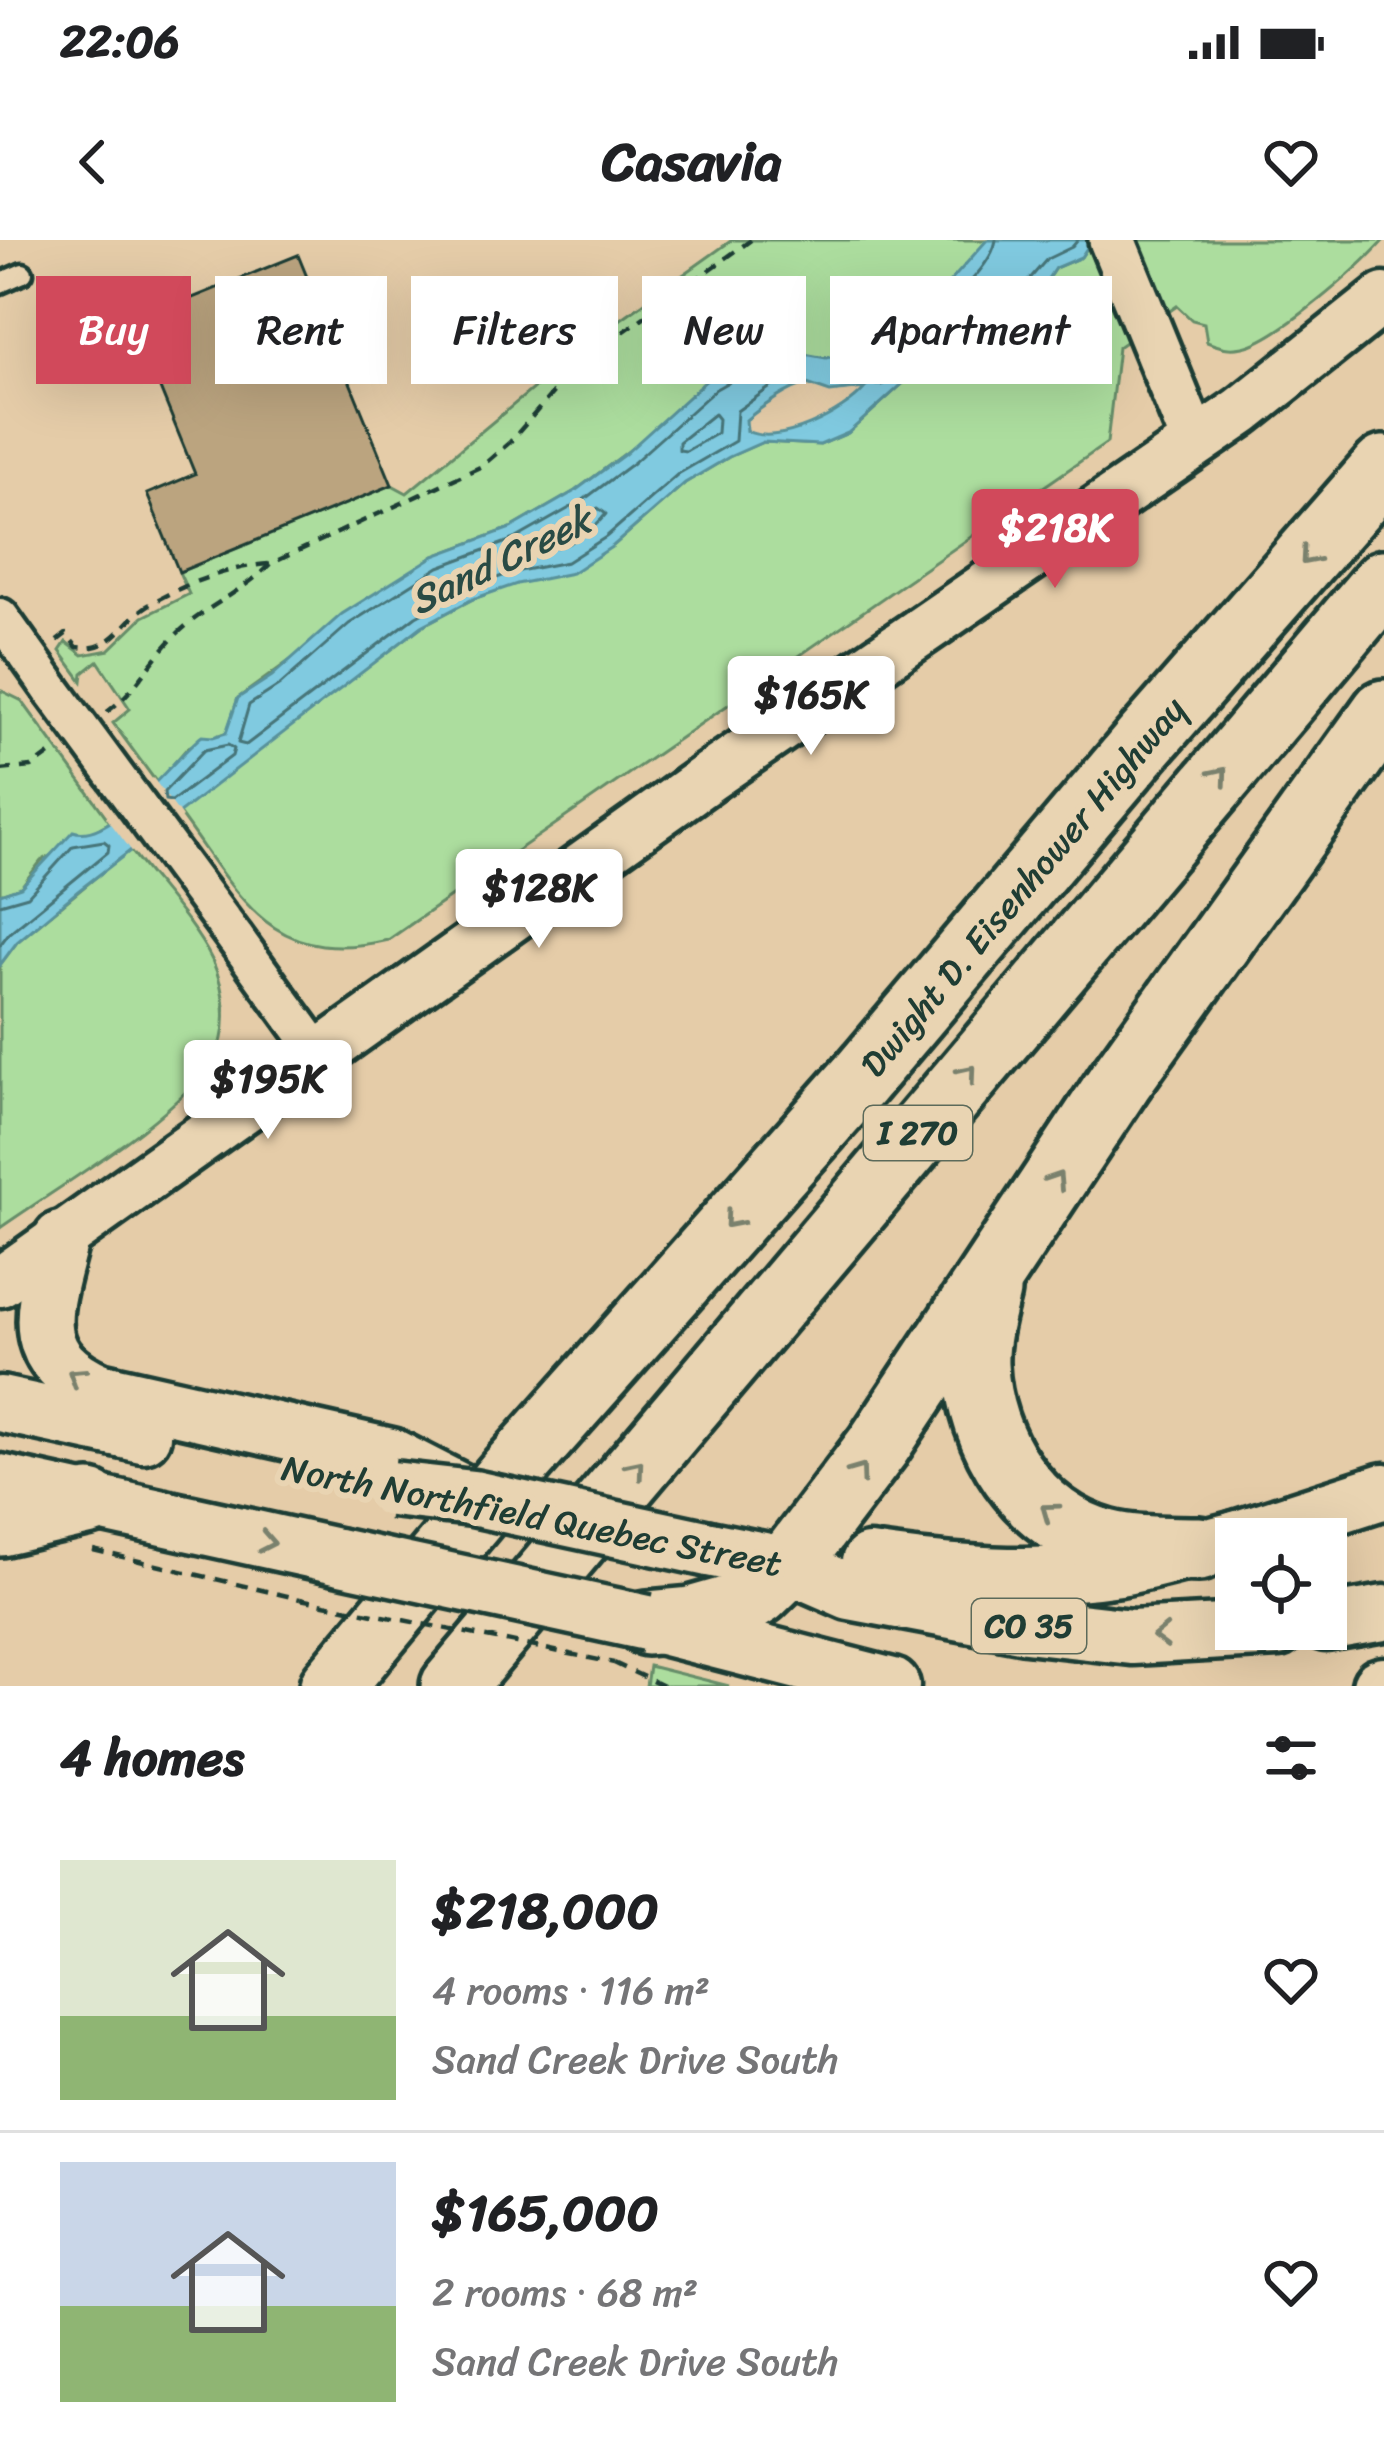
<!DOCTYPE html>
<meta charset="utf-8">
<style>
body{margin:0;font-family:Sriracha,sans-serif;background:#f6f6f6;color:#202124;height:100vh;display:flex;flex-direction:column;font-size:45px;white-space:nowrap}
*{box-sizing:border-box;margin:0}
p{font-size:39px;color:#757577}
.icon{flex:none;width:66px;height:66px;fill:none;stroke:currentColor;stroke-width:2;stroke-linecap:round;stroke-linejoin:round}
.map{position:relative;height:1446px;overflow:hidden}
.sheet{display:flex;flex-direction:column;background:#fff;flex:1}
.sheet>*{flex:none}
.top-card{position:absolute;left:36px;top:36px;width:1314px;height:108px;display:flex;gap:24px}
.fabs{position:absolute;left:1215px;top:1278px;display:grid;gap:24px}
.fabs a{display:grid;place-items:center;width:132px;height:132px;border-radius:0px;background:#fff;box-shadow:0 12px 48px #0002;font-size:60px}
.price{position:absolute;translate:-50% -102px;padding:0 27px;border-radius:12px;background:#fff;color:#222;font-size:39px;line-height:78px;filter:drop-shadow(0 3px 6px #0008)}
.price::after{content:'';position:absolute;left:50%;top:72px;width:36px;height:27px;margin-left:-18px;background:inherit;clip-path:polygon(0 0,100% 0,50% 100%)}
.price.active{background:#d1495b;color:#fff}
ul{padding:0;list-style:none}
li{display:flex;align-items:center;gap:36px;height:300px;padding:0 60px}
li+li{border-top:3px solid #e0e0e0}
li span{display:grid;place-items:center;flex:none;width:336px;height:240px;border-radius:0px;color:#555}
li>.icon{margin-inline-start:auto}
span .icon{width:144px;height:144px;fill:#fffc;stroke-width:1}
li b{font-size:51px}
h2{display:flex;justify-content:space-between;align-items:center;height:144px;padding:0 60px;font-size:51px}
.pill{padding:0 42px;border-radius:0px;background:#fff;box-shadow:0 12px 48px #0002;font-size:42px;line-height:108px}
.pill.active{background:#d1495b;color:#fff}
.status{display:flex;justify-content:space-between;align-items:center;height:84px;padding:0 60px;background:#fff;direction:ltr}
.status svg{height:33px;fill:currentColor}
header{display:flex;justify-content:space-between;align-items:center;height:156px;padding:0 60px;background:#fff;font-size:54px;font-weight:700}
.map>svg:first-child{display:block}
.green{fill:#acdd9e;stroke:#668d69;stroke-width:3}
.water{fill:#80cae0;stroke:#59929b;stroke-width:3;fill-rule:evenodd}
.pier{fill:#e5cca8}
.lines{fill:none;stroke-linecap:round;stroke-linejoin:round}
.shore{stroke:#467579;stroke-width:3}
.building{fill:#bba47f;stroke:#1f3d34;stroke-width:3}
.service-casing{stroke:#1f3d34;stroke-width:27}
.minor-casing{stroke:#1f3d34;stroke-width:45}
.tertiary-casing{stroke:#1f3d34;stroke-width:54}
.secondary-casing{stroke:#1f3d34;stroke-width:57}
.primary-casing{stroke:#1f3d34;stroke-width:63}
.motorway-casing{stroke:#1f3d34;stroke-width:72}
.path{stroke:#1f3d34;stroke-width:4.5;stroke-dasharray:12 9;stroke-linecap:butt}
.service{stroke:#e9d4b2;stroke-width:18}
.minor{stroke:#e9d4b2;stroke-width:36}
.tertiary{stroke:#e9d4b2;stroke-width:45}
.secondary{stroke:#e9d4b2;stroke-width:48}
.primary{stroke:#e9d4b2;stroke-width:54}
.motorway{stroke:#e9d4b2;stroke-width:63}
.minor-bridge-casing{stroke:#1f3d34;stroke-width:45;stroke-linecap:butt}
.primary-bridge-casing{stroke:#1f3d34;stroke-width:63;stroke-linecap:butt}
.path-bridge{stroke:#1f3d34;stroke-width:4.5;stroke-dasharray:12 9;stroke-linecap:butt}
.minor-bridge{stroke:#e9d4b2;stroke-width:36}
.primary-bridge{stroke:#e9d4b2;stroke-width:54}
.oneway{stroke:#7a816d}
.labels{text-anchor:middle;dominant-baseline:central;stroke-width:12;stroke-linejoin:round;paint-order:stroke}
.shield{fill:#e9d4b2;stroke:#5c6a5a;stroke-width:3}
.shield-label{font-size:33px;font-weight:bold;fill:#1f3d34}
.street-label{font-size:36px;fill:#1f3d34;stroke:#e9d4b2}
.water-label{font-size:39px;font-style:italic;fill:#294b45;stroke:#e9d4b2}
</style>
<div class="status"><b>22:06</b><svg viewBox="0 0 49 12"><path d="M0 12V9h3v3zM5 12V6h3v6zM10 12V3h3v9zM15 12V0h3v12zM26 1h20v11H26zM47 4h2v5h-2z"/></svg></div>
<header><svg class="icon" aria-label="back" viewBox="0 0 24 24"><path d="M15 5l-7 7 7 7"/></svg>Casavia<svg class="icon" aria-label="heart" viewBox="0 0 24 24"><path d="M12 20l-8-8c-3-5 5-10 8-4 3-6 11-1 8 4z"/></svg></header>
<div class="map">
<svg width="1384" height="1446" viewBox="0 0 1384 1446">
<rect width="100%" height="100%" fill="#e5cca8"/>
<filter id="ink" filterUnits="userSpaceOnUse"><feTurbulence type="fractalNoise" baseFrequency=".00833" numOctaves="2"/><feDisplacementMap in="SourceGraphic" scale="24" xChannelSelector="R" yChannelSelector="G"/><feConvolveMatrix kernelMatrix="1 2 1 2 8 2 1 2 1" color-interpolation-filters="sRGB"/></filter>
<g filter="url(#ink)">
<!-- green -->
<g class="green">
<path d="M732,0H987C957,46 888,114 832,118C810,119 788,109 767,107L575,251L511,288L434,316L238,458L227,492L188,507L157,543L113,483L130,469L98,421L83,433L82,441L60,411L66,402L83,415L109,410L143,377L189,354L179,332L392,245L407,253L593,99Z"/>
<path d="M1092,0H1384C1360,27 1278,100 1243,107C1229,110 1220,107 1207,102L1204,83L1192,80L1177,66L1118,107L1107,203L388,700C268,728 240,655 178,572L422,386L473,359L613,306L685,243L729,217L763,202L820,205L848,193L939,111L1043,46L1055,28L1081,17Z"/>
<path d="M0,450L22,461L110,582L41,621L21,647L0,654Z"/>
<path d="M130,609C155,643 194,683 212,720C225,748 231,791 214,818C176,878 61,945 0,988V725L17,702Z"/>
<path d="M649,1426L729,1446H646Z"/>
</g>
<!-- water -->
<path class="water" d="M987,0H1092L1081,17L1055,28L1043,46L1027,59L973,87L939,111L848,193L820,205L763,202L729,217L685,243L613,306L572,333L517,344L473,359L422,386L78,651L17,702L0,725V654L21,647L73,591C111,605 173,518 202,496L213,497L226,493L238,458L272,436L342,374L434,316L511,288L575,251L625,214L708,139L754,112L766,107L826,118L874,107L934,60ZM807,144L830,152L865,148C844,173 778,207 747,191L746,180C760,168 790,147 807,144Z"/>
<!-- pier -->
<path class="pier" d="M153,538L182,577L134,614L106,577Z"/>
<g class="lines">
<!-- shore -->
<g class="shore">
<path d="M996,0C991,37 896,112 862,125L861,133L876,145H882L965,77L1021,49L1047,19L1072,7L1078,0"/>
<path d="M769,119L790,124L793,131L737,171L735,201L678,234L606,297L567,322L514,332L468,348L416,376L246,505L238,503L249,465L280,445L349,384L439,327L515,299L582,261L633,223L716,149Z"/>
<path d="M714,174L718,179L717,193L686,211L679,210V202Z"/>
<path d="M598,268L606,274C592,291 565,311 544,308L545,299Z"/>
<path d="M228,505L234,509L232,516L172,561L165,560L164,552L204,510Z"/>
<path d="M0,664L28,656L73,606L104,601L109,605L108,612L9,693L0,705"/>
</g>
</g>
<!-- building -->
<path class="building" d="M298,15L392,245L179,332L147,254L195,234L133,82Z"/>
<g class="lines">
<!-- service casing -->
<g class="service-casing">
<path id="service" d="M0,43L23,33"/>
</g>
<!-- minor casing -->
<g class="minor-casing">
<g id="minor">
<path d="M0,377L52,450"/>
<path d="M235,698L319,814"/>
</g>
</g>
<!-- tertiary casing -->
<g class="tertiary-casing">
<path id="tertiary" d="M1112,0L1195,203"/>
</g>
<!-- secondary casing -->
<g class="secondary-casing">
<path id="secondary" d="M0,1042L709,537L1242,171L1384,58"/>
</g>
<!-- primary casing -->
<g class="primary-casing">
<g id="primary">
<path d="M61,999C45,1065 21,1116 99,1150L391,1216L469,1256"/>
<path d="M0,1164L143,1195"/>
<path d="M0,1242L337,1316"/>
<path d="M1236,1299L1384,1251"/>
<path d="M709,1309L788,1325L850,1352L1026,1385L1132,1397L1278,1389"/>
<path d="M869,1322C951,1334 1035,1341 1119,1328C1158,1321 1197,1309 1236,1299"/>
<path d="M1326,1383L1384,1373"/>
<path d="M655,1385L892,1446"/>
<path d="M1380,1446L1384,1445"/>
</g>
</g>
<!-- motorway casing -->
<g class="motorway-casing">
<g id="motorway">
<path d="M988,1051C982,1075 975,1100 976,1125C979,1202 1028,1281 1106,1302C1136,1310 1169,1308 1199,1309"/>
<path d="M0,1284L90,1263"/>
<path d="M647,1383L691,1379L740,1365L759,1353L788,1325L878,1206L1120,841L1384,472"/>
<path d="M332,1446L510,1233L859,840L1140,507L1384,228"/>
<path d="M453,1446L1384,342"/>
</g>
</g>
<!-- path -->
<g class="path">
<path d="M57,401L66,394L77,407C112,413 122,382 147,366C181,345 230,326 270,324"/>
<path d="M107,472C137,450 151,419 178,393C206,366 243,352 270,324L482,226L510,202L576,126L751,0"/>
<path d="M0,530L32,527L54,511"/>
<path d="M93,1310L300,1359"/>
<path d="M614,1423L663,1446"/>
</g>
<!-- service -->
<use href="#service" class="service"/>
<!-- minor -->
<use href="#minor" class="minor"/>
<!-- tertiary -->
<use href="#tertiary" class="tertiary"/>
<!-- secondary -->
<use href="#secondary" class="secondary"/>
<!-- primary -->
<use href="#primary" class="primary"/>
<!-- motorway -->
<use href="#motorway" class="motorway"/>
<!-- minor-bridge casing -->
<g class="minor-bridge-casing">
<path id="minor-bridge" d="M52,450L235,698"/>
</g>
<!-- primary-bridge casing -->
<g class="primary-bridge-casing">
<g id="primary-bridge">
<path d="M392,1249L473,1258L709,1309"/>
<path d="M337,1316L647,1383"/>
</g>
</g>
<!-- path-bridge -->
<path class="path-bridge" d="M300,1359L614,1423"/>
<!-- minor-bridge -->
<use href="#minor-bridge" class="minor-bridge"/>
<!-- primary-bridge -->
<use href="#primary-bridge" class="primary-bridge"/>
</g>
<!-- one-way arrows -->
<defs><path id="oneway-chevron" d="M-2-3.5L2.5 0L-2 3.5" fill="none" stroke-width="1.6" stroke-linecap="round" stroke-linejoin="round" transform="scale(3)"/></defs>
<g class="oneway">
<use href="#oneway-chevron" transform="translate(1308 317) rotate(131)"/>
<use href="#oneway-chevron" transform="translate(1220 535) rotate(-50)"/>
<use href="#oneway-chevron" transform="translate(968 833) rotate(-50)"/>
<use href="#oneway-chevron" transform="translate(1056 940) rotate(-57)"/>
<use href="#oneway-chevron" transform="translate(732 980) rotate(131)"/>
<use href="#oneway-chevron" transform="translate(76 1136) rotate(-147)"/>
<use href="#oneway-chevron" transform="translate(636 1228) rotate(-50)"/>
<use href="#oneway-chevron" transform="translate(859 1232) rotate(-54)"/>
<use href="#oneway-chevron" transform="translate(1049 1271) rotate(-144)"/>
<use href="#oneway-chevron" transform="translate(267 1302) rotate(11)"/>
<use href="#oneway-chevron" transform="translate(1161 1396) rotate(179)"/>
</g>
</g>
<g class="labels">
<!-- shield labels -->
<g class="shield">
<rect x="864" y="866" width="108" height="54" rx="9"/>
<rect x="972" y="1359" width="114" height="54" rx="9"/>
</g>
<g class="shield-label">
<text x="918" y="893">I 270</text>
<text x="1029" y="1386">CO 35</text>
</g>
<!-- street labels -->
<g class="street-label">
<text transform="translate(1023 647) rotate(-50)">Dwight D. Eisenhower Highway</text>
<text transform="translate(532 1276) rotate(11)">North Northfield Quebec Street</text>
</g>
<!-- water labels -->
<g class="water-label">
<text transform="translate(500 320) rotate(-26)">Sand Creek</text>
</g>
</g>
</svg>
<div class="fabs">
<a><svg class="icon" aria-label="locate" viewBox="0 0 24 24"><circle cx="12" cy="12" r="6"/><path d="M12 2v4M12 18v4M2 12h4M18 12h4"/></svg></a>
</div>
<b class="price active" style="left:1055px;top:351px">$218K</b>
<b class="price" style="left:811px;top:518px">$165K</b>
<b class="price" style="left:539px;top:711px">$128K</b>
<b class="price" style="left:268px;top:902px">$195K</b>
<div class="top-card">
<a class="pill active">Buy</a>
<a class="pill">Rent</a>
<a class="pill">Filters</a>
<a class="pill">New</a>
<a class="pill">Apartment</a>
</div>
</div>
<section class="sheet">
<h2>4 homes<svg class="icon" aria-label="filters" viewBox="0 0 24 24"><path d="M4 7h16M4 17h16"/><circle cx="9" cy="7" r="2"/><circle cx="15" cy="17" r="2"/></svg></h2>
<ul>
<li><span style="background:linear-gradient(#dfe7d0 65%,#8fb573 0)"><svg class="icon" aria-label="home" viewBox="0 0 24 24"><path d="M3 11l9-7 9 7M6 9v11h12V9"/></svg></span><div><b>$218,000</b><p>4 rooms · 116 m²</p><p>Sand Creek Drive South</p></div><svg class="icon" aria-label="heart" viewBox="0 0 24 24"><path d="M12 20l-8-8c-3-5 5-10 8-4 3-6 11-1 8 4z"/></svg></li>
<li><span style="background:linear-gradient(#c9d6e8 60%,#8fb573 0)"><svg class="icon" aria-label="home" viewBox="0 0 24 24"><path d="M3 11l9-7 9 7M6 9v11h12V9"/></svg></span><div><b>$165,000</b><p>2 rooms · 68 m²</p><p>Sand Creek Drive South</p></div><svg class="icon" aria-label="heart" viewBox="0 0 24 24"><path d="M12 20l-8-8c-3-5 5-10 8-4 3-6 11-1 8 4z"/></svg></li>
</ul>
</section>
